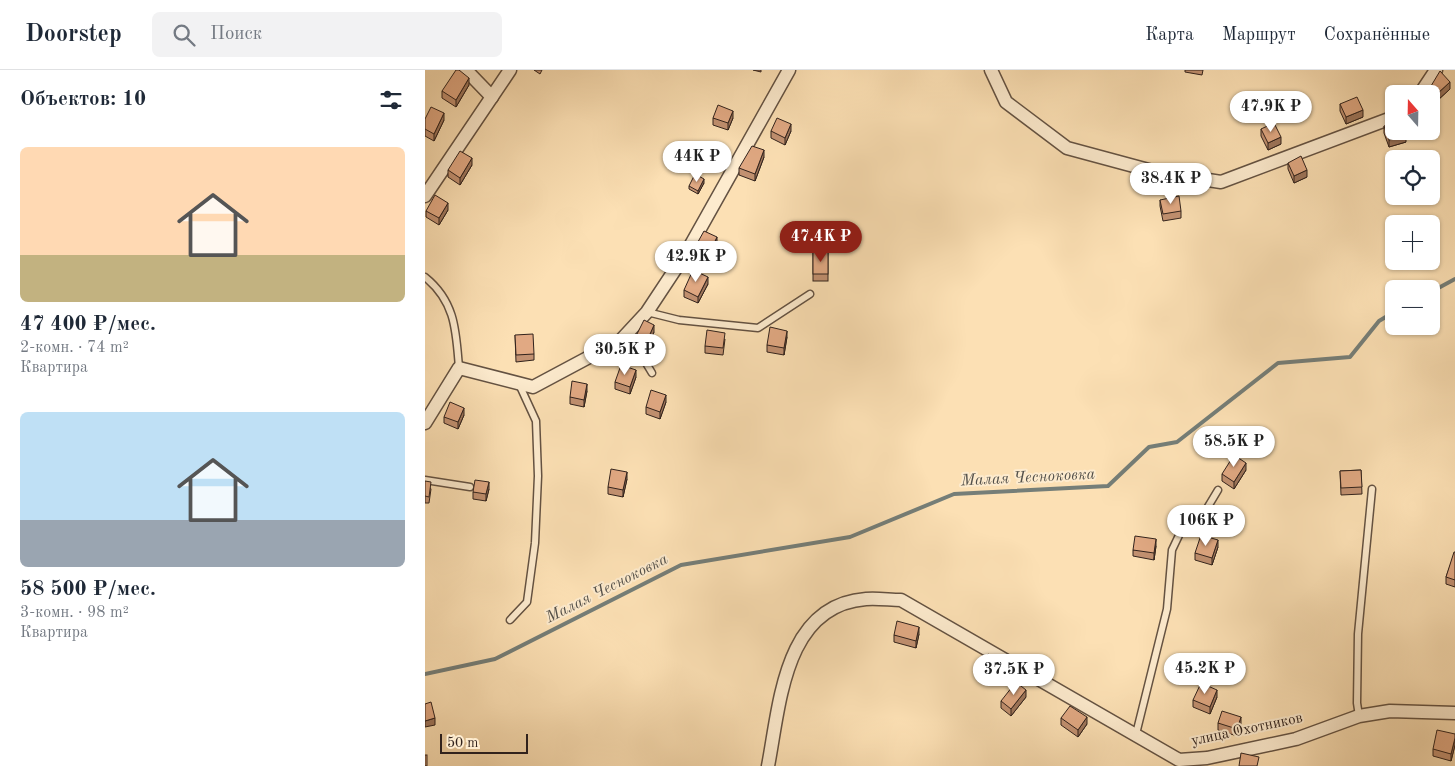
<!DOCTYPE html>
<html lang="ru">
<meta charset="utf-8">
<style>
body{margin:0;font-family:"Old Standard TT",serif;background:#f2f2f3;color:#1f2937;height:100vh;display:flex;flex-direction:column;font-size:19px;white-space:nowrap}
*{box-sizing:border-box;margin:0}
p{font-size:16px;color:#747a83}
.icon{flex:none;width:28px;height:28px;fill:none;stroke:currentColor;stroke-width:2;stroke-linecap:round;stroke-linejoin:round}
.map{position:relative;flex:1;overflow:hidden}
.drawer{display:flex;flex-direction:column;background:#fff;width:425px}
.drawer>*{flex:none}
.needle{width:32px;rotate:340deg}
.tools{position:absolute;left:960px;top:15px;display:grid;gap:10px}
.tools a{display:grid;place-items:center;width:55px;height:55px;border-radius:8px;background:#fff;box-shadow:0 1px 4px #0004;font-size:25px}
.scale{position:absolute;left:15px;bottom:12px;width:88px;box-sizing:border-box;padding-left:5px;border:2px solid #31221c;border-top:0;font-size:14px;line-height:18px;white-space:nowrap;color:#31221c;-webkit-text-stroke:4px #fdebce;paint-order:stroke}
.price{position:absolute;translate:-50% -42px;padding:0 11px;border-radius:18px;background:#fff;color:#222;font-size:16px;line-height:32px;filter:drop-shadow(0 1px 2px #0008)}
.price::after{content:'';position:absolute;left:50%;top:30px;width:15px;height:11px;margin-left:-8px;background:inherit;clip-path:polygon(0 0,100% 0,50% 100%)}
.price.current{background:#8f2418;color:#fff}
ul{padding:0;list-style:none}
li{display:grid;align-content:center;gap:10px;height:265px;padding:0 20px}
li span{display:grid;place-items:center;height:155px;border-radius:8px;color:#555}
li>.icon{margin-inline-start:auto}
span .icon{width:90px;height:90px;fill:#fffc;stroke-width:1}
li b{font-size:21px}
h2{display:flex;justify-content:space-between;align-items:center;height:60px;padding:0 20px;font-size:21px}
header{display:flex;align-items:center;gap:30px;box-sizing:border-box;height:70px;padding:0 25px;background:#fff;border-bottom:1px solid #e0e1e3}
header strong{font-size:24px}
nav{display:flex;gap:28px;margin-inline-start:auto;font-size:18px}
.search{width:350px;height:45px;background:#f2f2f3;display:flex;align-items:center;gap:12px;box-sizing:border-box;padding:0 18px;border-radius:8px;color:#747a83;font-size:19px}
main{display:flex;flex:1;min-height:0}
.map>svg:first-child{display:block}
.lines{fill:none;stroke-linecap:round;stroke-linejoin:round}
.stream{stroke:#757e78;stroke-width:4}
.lane-casing{stroke:#645242;stroke-width:9}
.street-casing{stroke:#645242;stroke-width:15}
.lane{stroke:#fdebce;stroke-width:6}
.street{stroke:#fdebce;stroke-width:12}
.wall{fill:#c29171;stroke:#31221c}
.shaded-wall{fill:#9e765c;stroke:#31221c}
.building{fill:#e1a983;stroke:#31221c}
.labels{text-anchor:middle;dominant-baseline:central;stroke-width:4;stroke-linejoin:round;paint-order:stroke}
.street-label{font-size:15px;fill:#31221c;stroke:#fdebce}
.water-label{font-size:16px;font-style:italic;fill:#53504a;stroke:#fdebce}
</style>
<header>
<strong>Doorstep</strong>
<div class="search"><svg class="icon" aria-label="search" viewBox="0 0 24 24"><circle cx="10" cy="10" r="6"/><path d="M15 15l6 6"/></svg>Поиск</div>
<nav><a>Карта</a><a>Маршрут</a><a>Сохранённые</a></nav>
</header>
<main>
<section class="drawer">
<h2>Объектов: 10<svg class="icon" aria-label="filters" viewBox="0 0 24 24"><path d="M4 7h16M4 17h16"/><circle cx="9" cy="7" r="2"/><circle cx="15" cy="17" r="2"/></svg></h2>
<ul>
<li><span style="background:linear-gradient(#ffd9b3 70%,#c2b280 0)"><svg class="icon" aria-label="home" viewBox="0 0 24 24"><path d="M3 11l9-7 9 7M6 9v11h12V9"/></svg></span><div><b>47 400 ₽/мес.</b><p>2-комн. · 74 m²</p><p>Квартира</p></div></li>
<li><span style="background:linear-gradient(#bfe0f5 70%,#9aa5b1 0)"><svg class="icon" aria-label="home" viewBox="0 0 24 24"><path d="M3 11l9-7 9 7M6 9v11h12V9"/></svg></span><div><b>58 500 ₽/мес.</b><p>3-комн. · 98 m²</p><p>Квартира</p></div></li>
</ul>
</section>
<div class="map">
<svg width="1030" height="696" viewBox="0 0 1030 696">
<rect width="100%" height="100%" fill="#fce0b4"/>
<filter id="stains"><feTurbulence type="fractalNoise" baseFrequency=".004" numOctaves="4"/><feColorMatrix values="0 0 0 0 .2 0 0 0 0 .09 0 0 0 0 .02 0 0 0 .5 -.17"/></filter>
<radialGradient id="worn" r=".72"><stop offset=".6" stop-color="#630" stop-opacity="0"/><stop offset="1" stop-color="#630" stop-opacity=".3"/></radialGradient>
<g class="lines">
<!-- stream -->
<g class="stream">
<path d="M1006,222L1030,209"/>
<path d="M0,604L70,589L256,495L425,467L529,424L683,416L724,377L752,372L853,293L925,287L954,251L969,242"/>
</g>
<!-- lane casing -->
<g class="lane-casing">
<g id="lane">
<path d="M0,207C31,232 31,262 34,298"/>
<path d="M222,242L254,250L333,258L385,224"/>
<path d="M198,267L218,288L227,303"/>
<path d="M0,410L45,417"/>
<path d="M85,550L102,532L110,473L113,406L111,351L94,314"/>
<path d="M934,646L932,633L933,564L947,419"/>
<path d="M711,664L742,539L747,480L757,459L781,440L793,420"/>
</g>
</g>
<!-- street casing -->
<g class="street-casing">
<g id="street">
<path d="M41,0L67,27"/>
<path d="M566,0L581,32L642,78L731,102L796,112L969,47"/>
<path d="M995,24L1011,0"/>
<path d="M0,126L85,0"/>
<path d="M0,353L34,298L108,317L196,270L222,242L263,180L364,0"/>
<path d="M343,696C355,634 359,535 441,529C453,528 465,530 476,530L754,690L782,688L871,669L934,646L965,641L1030,643"/>
</g>
</g>
<!-- lane -->
<use href="#lane" class="lane"/>
<!-- street -->
<use href="#street" class="street"/>
</g>
<!-- wall -->
<g class="wall">
<path d="M109,0H117L115,4Z"/>
<path d="M328,0H336V2Z"/>
<path d="M760,0H778L777,5L760,2Z"/>
<path d="M44,15L31,37L17,28V21Z"/>
<path d="M1006,16L1025,19L1013,30L1006,22Z"/>
<path d="M915,34L938,47L921,54L915,41Z"/>
<path d="M288,48H308L303,60L288,55Z"/>
<path d="M0,49L19,50L9,71L0,66Z"/>
<path d="M959,56L981,72L964,77L959,63Z"/>
<path d="M836,59L856,74L843,80L836,66Z"/>
<path d="M346,61H366L360,75L346,68Z"/>
<path d="M339,87L330,111L314,105V98Z"/>
<path d="M863,93L882,107L869,113L863,99Z"/>
<path d="M47,95L35,115L23,107V100Z"/>
<path d="M279,113L273,124L264,119V116Z"/>
<path d="M735,130L756,141V148L738,151L735,136Z"/>
<path d="M23,140L14,155L1,147V141Z"/>
<path d="M292,174L283,193L269,186V179Z"/>
<rect x="388" y="182" width="15" height="29"/>
<path d="M283,214L273,233L259,227V220Z"/>
<path d="M229,262L222,278L211,273V266Z"/>
<path d="M90,265L109,284V290L91,292Z"/>
<path d="M362,267L359,285L342,282V275Z"/>
<path d="M300,269L298,285L280,283V276Z"/>
<path d="M211,307L205,324L190,319V312Z"/>
<path d="M162,321L159,337L145,334V327Z"/>
<path d="M241,332L235,349L221,344V337Z"/>
<path d="M39,345L33,359L19,353V347Z"/>
<path d="M821,400L809,419L797,411V404Z"/>
<path d="M936,400L937,424L916,425L915,401Z"/>
<path d="M202,409L198,427L183,424V417Z"/>
<path d="M0,411L6,419L4,433H0Z"/>
<path d="M64,419L61,431L48,429V422Z"/>
<path d="M731,476L729,490L708,486V480Z"/>
<path d="M793,477L787,495L770,490V483Z"/>
<path d="M1030,482V517L1021,514V507Z"/>
<path d="M494,564L491,578L469,572V565Z"/>
<path d="M556,597L580,599L573,612L556,603Z"/>
<path d="M601,627L586,646L576,638V631Z"/>
<path d="M792,627L785,644L768,637V630Z"/>
<path d="M636,648L662,654L653,667L636,655Z"/>
<path d="M793,653L816,654L812,666L793,660Z"/>
<path d="M1030,664V675L1026,691L1008,686V679Z"/>
</g>
<!-- shaded-wall -->
<g class="shaded-wall">
<path d="M44,8V15L31,37V30Z"/>
<path d="M1025,12V19L1013,30V23Z"/>
<path d="M938,40V47L921,54V47Z"/>
<path d="M308,41V48L303,60V53Z"/>
<path d="M19,43V50L9,71V64Z"/>
<path d="M366,54V61L360,75V68Z"/>
<path d="M981,65V72L964,77V70Z"/>
<path d="M856,67V74L843,80V73Z"/>
<path d="M339,80V87L330,111V104Z"/>
<path d="M47,88V95L35,115V108Z"/>
<path d="M882,100V107L869,113V106Z"/>
<path d="M279,109V113L273,124V121Z"/>
<path d="M23,133V140L14,155V148Z"/>
<path d="M292,167V174L283,193V186Z"/>
<path d="M283,207V214L273,233V227Z"/>
<path d="M229,255V262L222,278V271Z"/>
<path d="M362,261V267L359,285V278Z"/>
<path d="M211,300V307L205,324V317Z"/>
<path d="M162,314V321L159,337V330Z"/>
<path d="M241,325V332L235,349V342Z"/>
<path d="M39,338V345L33,359V352Z"/>
<path d="M821,393V400L809,419V412Z"/>
<path d="M202,402V409L198,427V420Z"/>
<path d="M64,412V419L61,431V424Z"/>
<path d="M731,469V476L729,490V483Z"/>
<path d="M793,470V477L787,495V488Z"/>
<path d="M494,557V564L491,578V571Z"/>
<path d="M580,593V599L573,612V606Z"/>
<path d="M601,620V627L586,646V639Z"/>
<path d="M792,620V627L785,644V637Z"/>
<path d="M662,647V654L653,667V660Z"/>
<path d="M816,647V654L812,666V659Z"/>
<path d="M10,648V655L0,657V651Z"/>
<path d="M1030,668V675L1026,691V684Z"/>
</g>
<!-- building -->
<g class="building">
<path d="M31,0H34L44,8L31,30L17,21Z"/>
<path d="M1015,1L1025,12L1013,23L1006,16Z"/>
<path d="M932,27L938,40L921,47L915,34Z"/>
<path d="M293,35L308,41L303,53L288,48Z"/>
<path d="M6,37L19,43L9,64L0,59V49Z"/>
<path d="M352,48L366,54L360,68L346,61Z"/>
<path d="M849,53L856,67L843,73L836,59Z"/>
<path d="M969,53V61H980L981,65L964,70L959,56Z"/>
<path d="M327,76L339,80L330,104L314,98Z"/>
<path d="M35,81L47,88L35,108L23,100Z"/>
<path d="M876,86L882,100L869,106L863,93Z"/>
<path d="M270,104L279,109L273,121L264,116Z"/>
<path d="M10,125L23,133L14,148L1,141Z"/>
<path d="M754,126L756,141L738,144L735,130Z"/>
<path d="M279,161L292,167L283,186L269,179Z"/>
<rect x="388" y="182" width="15" height="22"/>
<path d="M268,200L283,207L273,227L259,220Z"/>
<path d="M219,250L229,255L222,271L211,266Z"/>
<path d="M345,257L362,261L359,278L342,275Z"/>
<path d="M282,260L300,263L298,278L280,276Z"/>
<path d="M108,264L109,284L91,285L90,265Z"/>
<path d="M196,295L211,300L205,317L190,312Z"/>
<path d="M147,311L162,314L159,330L145,327Z"/>
<path d="M226,320L241,325L235,342L221,337Z"/>
<path d="M25,332L39,338L33,352L19,347Z"/>
<path d="M809,385L821,393L809,412L797,404Z"/>
<path d="M186,399L202,402L198,420L183,417Z"/>
<path d="M936,400L937,417L916,418L915,401Z"/>
<path d="M50,410L64,412L61,424L48,422Z"/>
<path d="M0,411L6,412L4,427L0,426Z"/>
<path d="M776,465L793,470L787,488L770,483Z"/>
<path d="M710,466L731,469L729,483L708,480Z"/>
<path d="M1029,482H1030V510L1021,507Z"/>
<path d="M472,551L494,557L491,571L469,565Z"/>
<path d="M563,584L580,593L573,606L556,597Z"/>
<path d="M591,612L601,620L586,639L576,631Z"/>
<path d="M776,613L792,620L785,637L768,630Z"/>
<path d="M6,632L10,648L0,651V634Z"/>
<path d="M645,636L662,647L653,660L636,648Z"/>
<path d="M797,641L816,647L812,659L793,653Z"/>
<path d="M1012,660L1030,664V668L1026,684L1008,679Z"/>
<path d="M816,683L834,687L832,696H814Z"/>
<rect x="0" y="685" width="2" height="11"/>
</g>
<g class="labels">
<!-- street labels -->
<g class="street-label">
<text transform="translate(822 660) rotate(-12)">улица Охотников</text>
</g>
<!-- water labels -->
<g class="water-label">
<text transform="translate(603 408) rotate(-3)">Малая Чесноковка</text>
<text transform="translate(182 519) rotate(-27)">Малая Чесноковка</text>
</g>
</g>
<rect width="100%" height="100%" filter="url(#stains)"/>
<rect width="100%" height="100%" fill="url(#worn)"/>
</svg>
<div class="tools">
<a><svg class="needle" viewBox="-14 -14 28 28"><path d="M0-13l5 13h-10z" fill="#e53935"/><path d="M0 13l5-13h-10z" fill="#747a83"/></svg></a>
<a><svg class="icon" aria-label="locate" viewBox="0 0 24 24"><circle cx="12" cy="12" r="6"/><path d="M12 2v4M12 18v4M2 12h4M18 12h4"/></svg></a>
<a>+</a>
<a>−</a>
</div>
<div class="scale">50 m</div>
<b class="price" style="left:846px;top:63px">47.9K ₽</b>
<b class="price" style="left:272px;top:113px">44K ₽</b>
<b class="price" style="left:746px;top:135px">38.4K ₽</b>
<b class="price current" style="left:396px;top:193px">47.4K ₽</b>
<b class="price" style="left:271px;top:213px">42.9K ₽</b>
<b class="price" style="left:200px;top:306px">30.5K ₽</b>
<b class="price" style="left:809px;top:398px">58.5K ₽</b>
<b class="price" style="left:781px;top:477px">106K ₽</b>
<b class="price" style="left:780px;top:625px">45.2K ₽</b>
<b class="price" style="left:589px;top:626px">37.5K ₽</b>
</div>
</main>
